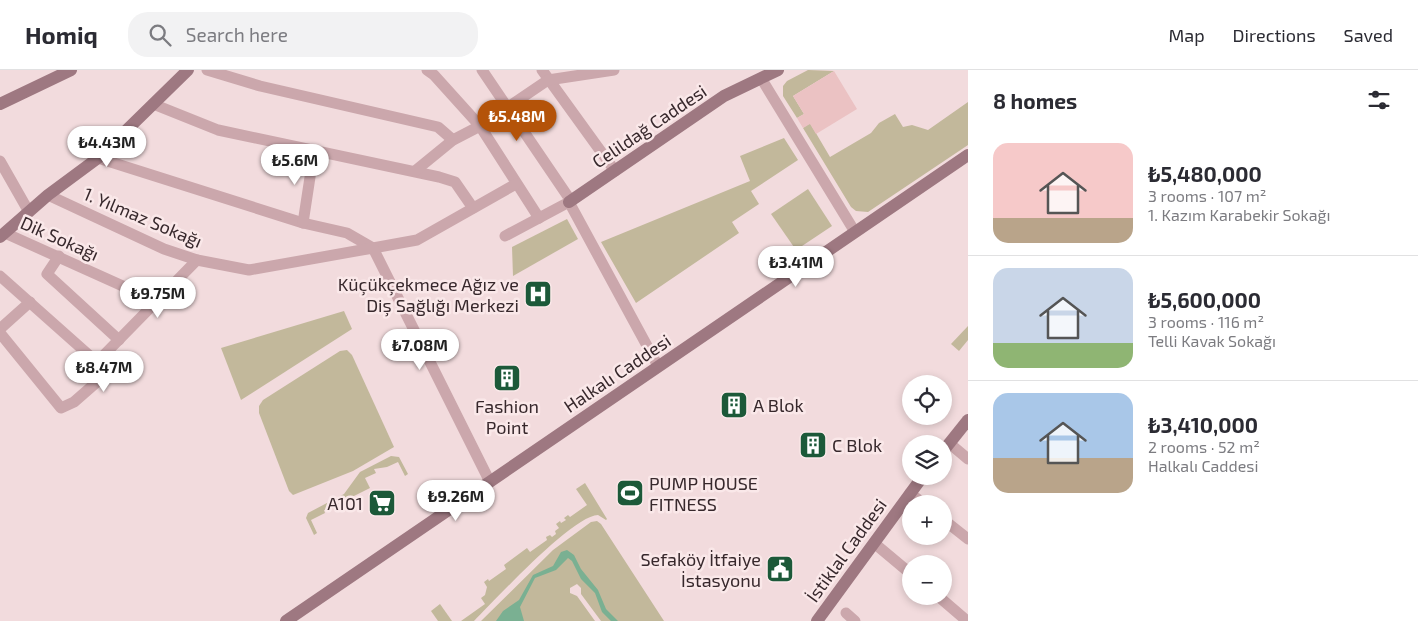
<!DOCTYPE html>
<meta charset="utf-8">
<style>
body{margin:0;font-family:"Exo 2",sans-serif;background:#f2f2f3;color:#2b2b33;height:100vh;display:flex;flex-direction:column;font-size:19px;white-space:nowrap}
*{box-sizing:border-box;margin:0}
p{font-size:16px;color:#7c7c81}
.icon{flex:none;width:28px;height:28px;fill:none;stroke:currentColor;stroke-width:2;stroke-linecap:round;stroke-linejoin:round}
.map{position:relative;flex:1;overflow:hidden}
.panel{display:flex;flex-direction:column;background:#fff;width:450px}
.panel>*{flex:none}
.controls{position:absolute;left:902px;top:305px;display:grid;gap:10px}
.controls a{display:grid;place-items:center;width:50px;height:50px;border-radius:50%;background:#fff;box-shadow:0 2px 8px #0003;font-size:25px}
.price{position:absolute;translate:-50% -42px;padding:0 11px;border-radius:18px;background:#fff;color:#222;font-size:16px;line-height:32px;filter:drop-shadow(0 1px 2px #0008)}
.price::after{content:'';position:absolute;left:50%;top:30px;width:15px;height:11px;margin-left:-8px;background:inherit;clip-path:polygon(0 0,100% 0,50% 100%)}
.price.on{background:#b45309;color:#fff}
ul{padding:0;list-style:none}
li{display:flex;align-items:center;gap:15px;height:125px;padding:0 25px}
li+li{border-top:1px solid #e1e1e2}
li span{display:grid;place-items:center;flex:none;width:140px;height:100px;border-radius:15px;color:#555}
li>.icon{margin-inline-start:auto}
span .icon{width:60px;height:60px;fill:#fffc;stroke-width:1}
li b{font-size:21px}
h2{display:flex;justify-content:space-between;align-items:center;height:60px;padding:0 25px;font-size:21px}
header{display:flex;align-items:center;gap:30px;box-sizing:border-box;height:70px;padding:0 25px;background:#fff;border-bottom:1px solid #e1e1e2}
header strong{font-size:24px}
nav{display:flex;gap:28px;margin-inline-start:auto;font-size:18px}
.search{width:350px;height:45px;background:#f2f2f3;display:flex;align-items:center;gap:12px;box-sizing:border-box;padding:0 18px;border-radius:20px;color:#7c7c81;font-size:19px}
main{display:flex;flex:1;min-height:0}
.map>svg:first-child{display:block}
.green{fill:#c2b89b}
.plaza{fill:#ebc2c3}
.water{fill:#7ab092}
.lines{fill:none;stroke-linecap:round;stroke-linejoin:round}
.street{stroke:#cba7ac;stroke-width:11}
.secondary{stroke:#9e7881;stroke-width:12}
.labels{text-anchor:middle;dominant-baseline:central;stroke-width:5;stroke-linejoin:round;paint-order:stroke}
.street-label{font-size:18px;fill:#37282c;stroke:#fae8e9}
.poi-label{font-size:18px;fill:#37282c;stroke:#fae8e9;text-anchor:end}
</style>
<header>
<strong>Homiq</strong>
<div class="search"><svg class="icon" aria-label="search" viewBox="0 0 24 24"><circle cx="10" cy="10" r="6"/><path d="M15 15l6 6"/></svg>Search here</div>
<nav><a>Map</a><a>Directions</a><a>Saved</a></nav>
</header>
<main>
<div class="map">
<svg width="968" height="551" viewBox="0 0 968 551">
<rect width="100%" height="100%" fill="#f2dbdd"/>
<!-- green -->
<g class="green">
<path d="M808,0L834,1L793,26L804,44L797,48L783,26V16L787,11Z"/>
<path d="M968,32V75L868,142L856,141L851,137L803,58L810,53L830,87L871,63L879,53L895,44L903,57L912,55L928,60Z"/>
<path d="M784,68L798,90L751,121L759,134L732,152L739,163L636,233L601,172L750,111L740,86Z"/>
<path d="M808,119L832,156L796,180L771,144Z"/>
<path d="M567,149L578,169L513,206L512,177Z"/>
<path d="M344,241L352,259L241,330L221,278Z"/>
<path d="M968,256V270L959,281L951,274Z"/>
<path d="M347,280L352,285L394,377L353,401L293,425L289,421L259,343V336L263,330L340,281Z"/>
<path d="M391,386L399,387L408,404L405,406L398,392L387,397L374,399L376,403L365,408L370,418L350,428L351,431L337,438L324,440L325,443L311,450L317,463L314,465L306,448L308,443L344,424L360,402Z"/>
<path d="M585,413L607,449L606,450L598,445C572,446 496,529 474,551H461L485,534L481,528L485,525L487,517L484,512L488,509L489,511L506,499L504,495L527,478L530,482L547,470L546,467L550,465L552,467L556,464L555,461L559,458L556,454L560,451L561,453L566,450L564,448L568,445L570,447L587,435L576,419Z"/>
<path d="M597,451L601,454L664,551H601L581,524V518L577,514L570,518V523L577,526L595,551H481L553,480L591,452Z"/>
<path d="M440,534L452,551H438L431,541Z"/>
</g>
<!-- plaza -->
<path class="plaza" d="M834,1L857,39L816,64L810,54L803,58L797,48L804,44L793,26Z"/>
<!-- water -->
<path class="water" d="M567,480L574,485L581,499L598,520L606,539L618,551H611L602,542L595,523L581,509L572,491L568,488L556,500L535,508L520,537L524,551H496L503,541L519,530L533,505L553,496L561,482Z"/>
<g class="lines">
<!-- street -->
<g class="street">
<path d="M207,0L260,16L438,57L453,70"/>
<path d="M427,0L434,5L480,56L539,148"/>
<path d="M482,0L571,131"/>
<path d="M542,0L615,101"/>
<path d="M761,8L855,162"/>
<path d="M153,34L218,60L439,107L455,112L473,138"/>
<path d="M98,88L303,153L347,163L373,178L417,170L516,114"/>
<path d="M0,91L29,142"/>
<path d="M415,101L453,70L480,56L548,10L614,0"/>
<path d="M48,125L164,179L197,190L249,200L373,178L490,412"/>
<path d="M303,153L314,81"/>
<path d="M5,163L156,231"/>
<path d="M505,166L569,132L658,296"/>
<path d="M59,186L47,204L119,270"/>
<path d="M0,206L90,286L100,289"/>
<path d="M0,259L30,232"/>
<path d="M0,263L61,338L74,332L106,304L100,289"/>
<path d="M100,289L197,190"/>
<path d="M949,373L968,389"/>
<path d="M910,423L924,434"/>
<path d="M944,450L968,469"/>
<path d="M874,473L911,504"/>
<path d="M938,526L967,551"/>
<path d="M846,543L855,551"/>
</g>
<!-- secondary -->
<g class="secondary">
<path d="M0,34L71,0"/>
<path d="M569,132L724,26L778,0"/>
<path d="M0,167L48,125L98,88L188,0"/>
<path d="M944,380L968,350"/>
<path d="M286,551L968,85"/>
<path d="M817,551L923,406"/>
</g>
</g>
<!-- icons -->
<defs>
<g id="hospital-square" transform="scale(1.4375)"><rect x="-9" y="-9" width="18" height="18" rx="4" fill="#1c5939" stroke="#fae8e9"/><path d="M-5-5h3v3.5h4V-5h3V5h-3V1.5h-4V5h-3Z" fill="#fff"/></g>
<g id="building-square" transform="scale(1.4375)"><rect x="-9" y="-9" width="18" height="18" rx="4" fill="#1c5939" stroke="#fae8e9"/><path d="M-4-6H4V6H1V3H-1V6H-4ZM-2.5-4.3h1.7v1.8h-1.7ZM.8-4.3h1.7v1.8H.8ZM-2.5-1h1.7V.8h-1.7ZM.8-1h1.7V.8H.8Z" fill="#fff"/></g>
<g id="stadium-square" transform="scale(1.4375)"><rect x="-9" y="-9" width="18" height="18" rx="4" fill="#1c5939" stroke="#fae8e9"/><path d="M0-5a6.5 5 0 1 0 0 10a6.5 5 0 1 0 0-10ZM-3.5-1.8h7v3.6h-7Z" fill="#fff"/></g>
<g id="supermarket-square" transform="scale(1.4375)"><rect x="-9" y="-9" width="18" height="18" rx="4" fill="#1c5939" stroke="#fae8e9"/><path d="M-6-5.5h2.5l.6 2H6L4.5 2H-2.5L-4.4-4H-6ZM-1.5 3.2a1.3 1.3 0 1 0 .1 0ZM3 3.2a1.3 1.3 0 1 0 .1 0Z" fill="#fff"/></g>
<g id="civic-square" transform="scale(1.4375)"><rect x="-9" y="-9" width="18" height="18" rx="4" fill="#1c5939" stroke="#fae8e9"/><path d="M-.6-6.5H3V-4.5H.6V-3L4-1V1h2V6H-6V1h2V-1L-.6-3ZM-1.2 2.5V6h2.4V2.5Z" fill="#fff"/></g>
</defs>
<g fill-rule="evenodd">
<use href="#hospital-square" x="538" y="224"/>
<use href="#building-square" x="507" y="308"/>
<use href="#building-square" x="734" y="335"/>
<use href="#building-square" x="813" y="375"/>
<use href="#stadium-square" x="630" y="423"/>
<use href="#supermarket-square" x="382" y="433"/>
<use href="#civic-square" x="780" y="499"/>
</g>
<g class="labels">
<!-- street labels -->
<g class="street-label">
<text transform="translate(649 56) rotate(-34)">Celildağ Caddesi</text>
<text transform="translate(143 147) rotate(23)">1. Yılmaz Sokağı</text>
<text transform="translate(60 168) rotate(24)">Dik Sokağı</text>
<text transform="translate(617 303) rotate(-34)">Halkalı Caddesi</text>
<text transform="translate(846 480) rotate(-54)">İstiklal Caddesi</text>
</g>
<!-- poi labels -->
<g class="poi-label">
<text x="519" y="214">Küçükçekmece Ağız ve<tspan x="519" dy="21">Diş Sağlığı Merkezi</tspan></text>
<text x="753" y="335" text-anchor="start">A Blok</text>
<text x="507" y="336" text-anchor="middle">Fashion<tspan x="507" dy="21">Point</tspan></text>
<text x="832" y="375" text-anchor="start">C Blok</text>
<text x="649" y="413" text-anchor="start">PUMP HOUSE<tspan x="649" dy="21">FITNESS</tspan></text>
<text x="363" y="433">A101</text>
<text x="761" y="489">Sefaköy İtfaiye<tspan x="761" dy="21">İstasyonu</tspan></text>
</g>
</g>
</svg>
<div class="controls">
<a><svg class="icon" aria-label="locate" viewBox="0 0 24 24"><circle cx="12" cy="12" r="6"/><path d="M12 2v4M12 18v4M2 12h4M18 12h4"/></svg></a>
<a><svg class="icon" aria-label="layers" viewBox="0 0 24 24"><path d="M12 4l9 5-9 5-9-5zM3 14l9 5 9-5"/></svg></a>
<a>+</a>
<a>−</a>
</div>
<b class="price on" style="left:517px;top:72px">₺5.48M</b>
<b class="price" style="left:107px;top:98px">₺4.43M</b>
<b class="price" style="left:295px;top:116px">₺5.6M</b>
<b class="price" style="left:796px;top:218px">₺3.41M</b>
<b class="price" style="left:158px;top:249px">₺9.75M</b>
<b class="price" style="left:420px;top:301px">₺7.08M</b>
<b class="price" style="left:104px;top:323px">₺8.47M</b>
<b class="price" style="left:456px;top:452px">₺9.26M</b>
</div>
<section class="panel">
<h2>8 homes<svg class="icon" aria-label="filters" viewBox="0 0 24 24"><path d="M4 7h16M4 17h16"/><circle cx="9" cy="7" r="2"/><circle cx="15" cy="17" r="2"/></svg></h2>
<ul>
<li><span style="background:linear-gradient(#f6c9c9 75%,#b9a48a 0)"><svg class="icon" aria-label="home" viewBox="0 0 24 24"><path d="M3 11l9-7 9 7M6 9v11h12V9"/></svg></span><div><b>₺5,480,000</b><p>3 rooms · 107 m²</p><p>1. Kazım Karabekir Sokağı</p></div></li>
<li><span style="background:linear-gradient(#c9d6e8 75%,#8fb573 0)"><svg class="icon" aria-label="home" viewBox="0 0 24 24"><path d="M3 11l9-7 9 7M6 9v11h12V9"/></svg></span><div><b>₺5,600,000</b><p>3 rooms · 116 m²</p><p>Telli Kavak Sokağı</p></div></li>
<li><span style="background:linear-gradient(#a9c7e8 65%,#b9a48a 0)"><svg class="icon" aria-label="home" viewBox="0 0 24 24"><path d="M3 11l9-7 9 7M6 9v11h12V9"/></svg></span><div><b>₺3,410,000</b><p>2 rooms · 52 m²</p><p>Halkalı Caddesi</p></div></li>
</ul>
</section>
</main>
